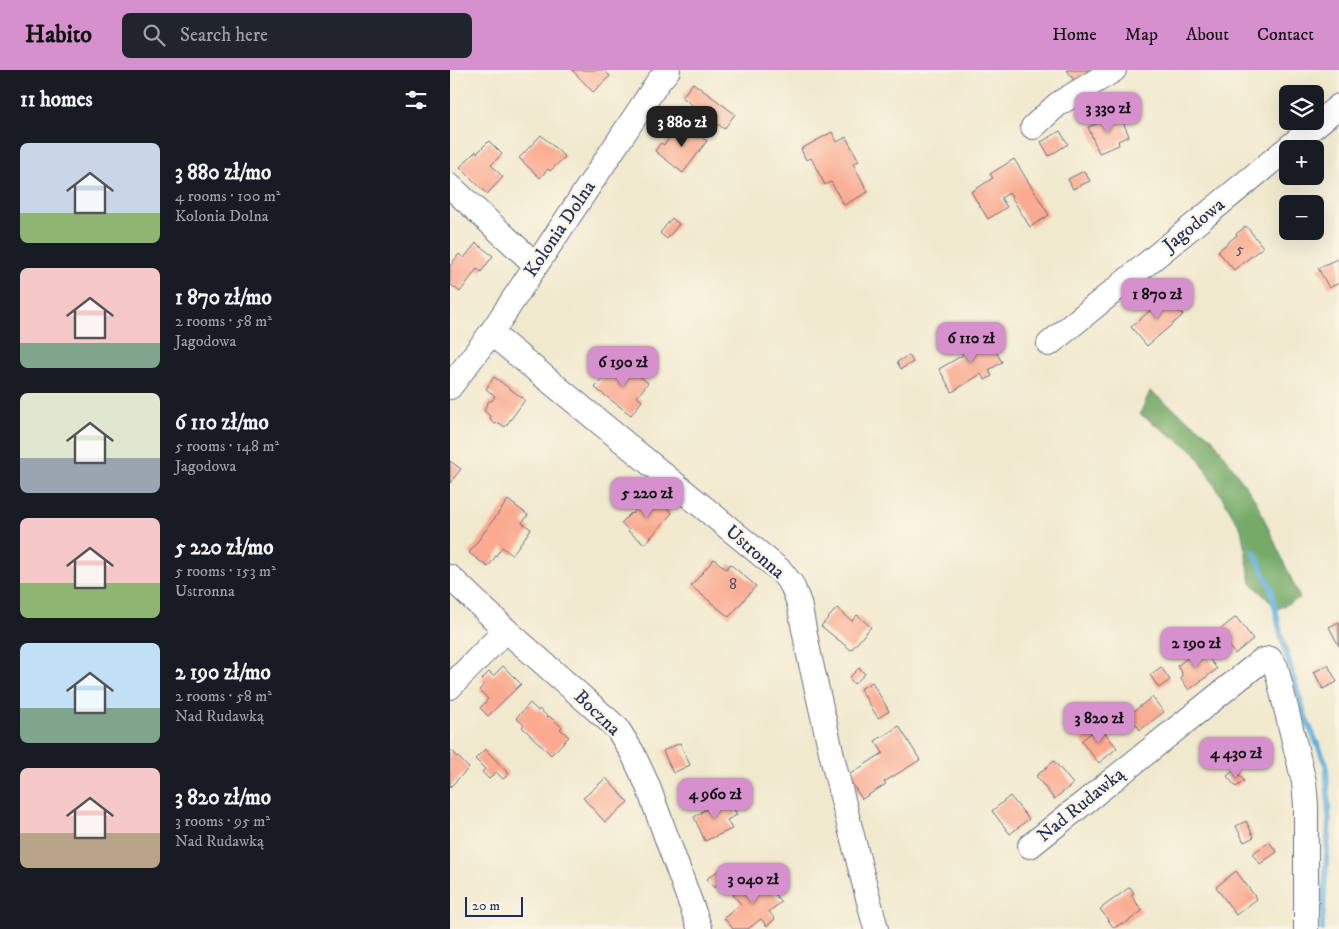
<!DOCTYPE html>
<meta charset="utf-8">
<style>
body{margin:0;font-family:"IM FELL DW Pica",serif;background:#20242c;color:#f1f3f6;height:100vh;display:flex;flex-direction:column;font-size:19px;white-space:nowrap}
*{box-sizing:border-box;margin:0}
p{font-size:16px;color:#9ea1a6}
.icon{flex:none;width:28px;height:28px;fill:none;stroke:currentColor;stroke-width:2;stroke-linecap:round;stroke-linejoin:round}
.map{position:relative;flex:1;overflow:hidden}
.panel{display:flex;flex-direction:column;background:#171b24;width:450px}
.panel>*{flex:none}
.buttons{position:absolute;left:829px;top:15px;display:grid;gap:10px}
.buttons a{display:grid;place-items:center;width:45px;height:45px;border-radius:8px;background:#171b24;box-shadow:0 5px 20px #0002;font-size:25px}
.scale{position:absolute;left:15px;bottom:12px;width:58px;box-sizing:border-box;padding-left:5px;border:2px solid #1b2f5e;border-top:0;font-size:14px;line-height:18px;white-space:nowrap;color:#1b2f5e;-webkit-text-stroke:4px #fcf5e5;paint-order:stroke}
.price{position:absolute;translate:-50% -42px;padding:0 11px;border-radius:10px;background:#d690ce;color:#111;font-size:16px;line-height:32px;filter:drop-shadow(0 1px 2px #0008)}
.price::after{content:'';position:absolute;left:50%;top:30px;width:15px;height:11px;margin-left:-8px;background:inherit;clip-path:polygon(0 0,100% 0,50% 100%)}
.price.current{background:#222;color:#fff}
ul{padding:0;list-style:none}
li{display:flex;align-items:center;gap:15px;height:125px;padding:0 20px}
li span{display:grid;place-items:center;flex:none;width:140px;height:100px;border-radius:8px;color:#555}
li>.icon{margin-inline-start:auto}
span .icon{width:60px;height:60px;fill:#fffc;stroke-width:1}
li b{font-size:21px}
h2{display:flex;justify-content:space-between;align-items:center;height:60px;padding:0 20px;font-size:21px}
header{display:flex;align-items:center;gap:30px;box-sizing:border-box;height:70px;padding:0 25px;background:#d690ce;color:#111}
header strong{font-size:24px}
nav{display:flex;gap:28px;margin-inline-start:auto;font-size:18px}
.search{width:350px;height:45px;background:#20242c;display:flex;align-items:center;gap:12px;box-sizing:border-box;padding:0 18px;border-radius:8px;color:#9ea1a6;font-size:19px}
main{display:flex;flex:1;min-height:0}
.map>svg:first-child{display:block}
.forest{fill:#74aa68;stroke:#486c63}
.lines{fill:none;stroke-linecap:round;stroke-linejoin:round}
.stream{stroke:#65b1de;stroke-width:5.5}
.building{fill:#faaa90}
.minor-casing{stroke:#667085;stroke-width:26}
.minor{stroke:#fff;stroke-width:24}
.labels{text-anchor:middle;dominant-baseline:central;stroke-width:5;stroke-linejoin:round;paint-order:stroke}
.number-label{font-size:16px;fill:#534e6a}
.street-label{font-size:19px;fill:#1b2f5e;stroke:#fcf5e5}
</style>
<header>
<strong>Habito</strong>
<div class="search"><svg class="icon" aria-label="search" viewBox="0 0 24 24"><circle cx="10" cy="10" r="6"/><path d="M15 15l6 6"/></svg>Search here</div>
<nav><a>Home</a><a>Map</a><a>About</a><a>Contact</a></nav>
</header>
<main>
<section class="panel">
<h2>11 homes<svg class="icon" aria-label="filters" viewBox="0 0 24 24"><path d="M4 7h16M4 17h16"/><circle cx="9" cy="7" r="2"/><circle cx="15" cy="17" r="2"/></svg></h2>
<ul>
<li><span style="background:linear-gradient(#c9d6e8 70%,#8fb573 0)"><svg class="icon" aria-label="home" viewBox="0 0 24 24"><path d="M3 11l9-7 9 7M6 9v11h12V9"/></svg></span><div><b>3 880 zł/mo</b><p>4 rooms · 100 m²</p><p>Kolonia Dolna</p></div></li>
<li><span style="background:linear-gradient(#f6c9c9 75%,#7fa58c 0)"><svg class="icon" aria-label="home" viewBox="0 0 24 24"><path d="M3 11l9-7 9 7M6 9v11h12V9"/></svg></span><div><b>1 870 zł/mo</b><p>2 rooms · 58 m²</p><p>Jagodowa</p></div></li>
<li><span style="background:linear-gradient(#dfe7d0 65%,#9aa5b1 0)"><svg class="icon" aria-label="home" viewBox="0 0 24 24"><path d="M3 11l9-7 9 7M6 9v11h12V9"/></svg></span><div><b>6 110 zł/mo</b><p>5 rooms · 148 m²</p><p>Jagodowa</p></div></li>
<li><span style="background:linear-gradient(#f6c9c9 65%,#8fb573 0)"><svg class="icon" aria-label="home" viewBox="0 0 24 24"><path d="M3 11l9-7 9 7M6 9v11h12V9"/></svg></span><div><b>5 220 zł/mo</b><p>5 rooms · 153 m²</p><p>Ustronna</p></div></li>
<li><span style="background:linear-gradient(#bfe0f5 65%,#7fa58c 0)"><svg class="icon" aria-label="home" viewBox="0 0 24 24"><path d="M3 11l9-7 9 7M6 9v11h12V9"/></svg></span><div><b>2 190 zł/mo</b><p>2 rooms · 58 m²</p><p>Nad Rudawką</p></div></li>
<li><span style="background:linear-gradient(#f6c9c9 65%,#b9a48a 0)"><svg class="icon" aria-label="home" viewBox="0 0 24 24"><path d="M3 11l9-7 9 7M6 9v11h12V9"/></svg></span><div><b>3 820 zł/mo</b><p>3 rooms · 95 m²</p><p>Nad Rudawką</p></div></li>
</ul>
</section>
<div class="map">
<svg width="889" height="859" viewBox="0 0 889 859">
<rect width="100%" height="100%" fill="#fcf5e5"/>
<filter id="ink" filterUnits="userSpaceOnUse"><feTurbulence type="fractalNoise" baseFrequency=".02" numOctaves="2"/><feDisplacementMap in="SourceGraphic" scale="10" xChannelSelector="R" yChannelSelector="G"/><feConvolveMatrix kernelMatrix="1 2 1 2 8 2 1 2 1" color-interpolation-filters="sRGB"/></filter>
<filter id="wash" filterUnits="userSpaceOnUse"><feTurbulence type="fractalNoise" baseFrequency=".0096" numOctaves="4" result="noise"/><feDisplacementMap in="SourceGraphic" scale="20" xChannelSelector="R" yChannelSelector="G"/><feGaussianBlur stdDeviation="1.12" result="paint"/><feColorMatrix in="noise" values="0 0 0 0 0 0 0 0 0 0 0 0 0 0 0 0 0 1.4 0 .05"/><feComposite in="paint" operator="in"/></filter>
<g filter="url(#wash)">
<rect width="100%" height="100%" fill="#f1e9ce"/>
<!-- forest -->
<path class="forest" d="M700,321L762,368L806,431L850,528L827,539L801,513L791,459L745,382L690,344Z"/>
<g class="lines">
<!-- stream -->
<path class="stream" d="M804,482L821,518L831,566L856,649L876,693L879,750L872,859"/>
</g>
<g id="blocks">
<!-- building -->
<g class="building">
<path d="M122,0H154L160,6L143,22Z"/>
<path d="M617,0H644L625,12Z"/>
<path d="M243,13L285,44L274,59L232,27Z"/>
<path d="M668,45L671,53L673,52L679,66L668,71L669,75L649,83L638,57Z"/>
<path d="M231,53L257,71L233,103L205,81L211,73L214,75Z"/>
<path d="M610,61L618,74L599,86L591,72Z"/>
<path d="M382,62L387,72L396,67L409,91L403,94L418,122L394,135L381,112L375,115L361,88L356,90L351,79Z"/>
<path d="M91,65L115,87L100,101L98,99L90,108L69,88Z"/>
<path d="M39,71L52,84L41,95L53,107L37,124L10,97L26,81L27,83Z"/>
<path d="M564,89L599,145L580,157L559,123L551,128L557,137L538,149L521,122L543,108L540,104Z"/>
<path d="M634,101L640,111L623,119L618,109Z"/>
<path d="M222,148L229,154L217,169L210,163Z"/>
<path d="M796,156L813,177L784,200L768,181L787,165L786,164Z"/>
<path d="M26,173L43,186L31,202L27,199L10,222L0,214V196L9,184L14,188Z"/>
<path d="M889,188V213L879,218L868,198Z"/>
<path d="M715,224L733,245L697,276L681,257L702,239L700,236Z"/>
<path d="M527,266L532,274L539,270L552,292L539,300L542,306L535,310L531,304L502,322L489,299L513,285L508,277Z"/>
<path d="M459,285L463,292L451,299L447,292Z"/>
<path d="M163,295L172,302L177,296L198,313L187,327L192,331L181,345L145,318Z"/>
<path d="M44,307L75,330L55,357L49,353L45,354L41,351L40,346L34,341L35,340V338L39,331H42L45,326L36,319Z"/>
<path d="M0,391L11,399L0,413Z"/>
<path d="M199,422L222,443L195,474L178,461L179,460L171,453L181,443L182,444L192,433L191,432Z"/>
<path d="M58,430L78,445L72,453L81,459L62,485L52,477L38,497L19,483Z"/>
<path d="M264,489L276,499L280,494L306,516L279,547L241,516Z"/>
<path d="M387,538L402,551L407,545L421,557L401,580L371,556Z"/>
<path d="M786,547L803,569L785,584L767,562Z"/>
<path d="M889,552V576L879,557Z"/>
<path d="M751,578L767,599L739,620L731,609L732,602L727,596Z"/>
<path d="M878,595L887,612L873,619L864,602Z"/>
<path d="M53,596L71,614L38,646L30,638L38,629L29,620L35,614L31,610L39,602L43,606Z"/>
<path d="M711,597L720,610L709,618L700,605Z"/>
<path d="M409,598L415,604L404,614L399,608Z"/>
<path d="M422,612L439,641L428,648L410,619Z"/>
<path d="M702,627L714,642L690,660L679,645Z"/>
<path d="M80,633L88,641L89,639L98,647L99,646L112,657L110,659L119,667L101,685L72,657L74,655L66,648Z"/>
<path d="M449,656L470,690L434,712L436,714L412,729L397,706L433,683L425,671Z"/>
<path d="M650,656L667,678L649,693L631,671Z"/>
<path d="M230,673L240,695L223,703L213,681Z"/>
<path d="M0,679L19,698L0,717Z"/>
<path d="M35,679L59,704L53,709L46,702L39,709L32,702L35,699L25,689Z"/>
<path d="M604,691L623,714L604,729L586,706Z"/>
<path d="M785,700L794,711L786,717L777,706Z"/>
<path d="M156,708L178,732L155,752L133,728Z"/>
<path d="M560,726L579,749L560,764L542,741Z"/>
<path d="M280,731L287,745L277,750L282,759L255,771L244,747L251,743V742L263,736L264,738Z"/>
<path d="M796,751L804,767L794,772L786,756Z"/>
<path d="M819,772L827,782L810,794L802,784Z"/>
<path d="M270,799L277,808L264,818L257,809Z"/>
<path d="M786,801L807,829L786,845L766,817Z"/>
<path d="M308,804L331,832L319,842L325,849L317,856L311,849L298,859H283L274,848L291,834L283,825Z"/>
<path d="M680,817L684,823L681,825L692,841L673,855L672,853L664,858L650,839Z"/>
</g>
</g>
</g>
<g filter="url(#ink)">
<use href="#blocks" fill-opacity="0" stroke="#667085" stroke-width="1"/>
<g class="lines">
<!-- minor casing -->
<g class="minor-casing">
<g id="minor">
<path d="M583,57L608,34L664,0"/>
<path d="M0,116L86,195"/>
<path d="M41,263L331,501L342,515L349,533L359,585L385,699L426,859"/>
<path d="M599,274L889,36"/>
<path d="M0,317L41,263L208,12L218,0"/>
<path d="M0,507L56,560L0,617"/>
<path d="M56,560L167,658L182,682L197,714L250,859"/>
<path d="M580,776L811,591L820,589L826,597L854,712L856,735V859"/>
</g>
</g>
<!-- minor -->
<use href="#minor" class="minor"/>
</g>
</g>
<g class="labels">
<!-- number labels -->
<g class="number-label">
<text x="790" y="179">5</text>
<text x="283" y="514">8</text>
</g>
<!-- street labels -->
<g class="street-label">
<text transform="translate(744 155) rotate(-39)">Jagodowa</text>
<text transform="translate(110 159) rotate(-56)">Kolonia Dolna</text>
<text transform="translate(305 482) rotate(41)">Ustronna</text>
<text transform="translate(147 643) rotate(44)">Boczna</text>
<text transform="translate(631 735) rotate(-39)">Nad Rudawką</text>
</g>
</g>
</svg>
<div class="buttons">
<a><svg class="icon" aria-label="layers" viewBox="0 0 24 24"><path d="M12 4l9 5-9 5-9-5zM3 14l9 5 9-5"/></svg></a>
<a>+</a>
<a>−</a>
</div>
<div class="scale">20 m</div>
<b class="price" style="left:658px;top:64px">3 330 zł</b>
<b class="price current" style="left:232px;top:78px">3 880 zł</b>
<b class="price" style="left:707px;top:250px">1 870 zł</b>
<b class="price" style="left:521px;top:294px">6 110 zł</b>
<b class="price" style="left:173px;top:318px">6 190 zł</b>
<b class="price" style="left:197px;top:449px">5 220 zł</b>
<b class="price" style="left:746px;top:599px">2 190 zł</b>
<b class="price" style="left:649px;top:674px">3 820 zł</b>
<b class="price" style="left:786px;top:709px">4 430 zł</b>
<b class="price" style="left:265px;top:750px">4 960 zł</b>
<b class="price" style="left:303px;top:835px">3 040 zł</b>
</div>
</main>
